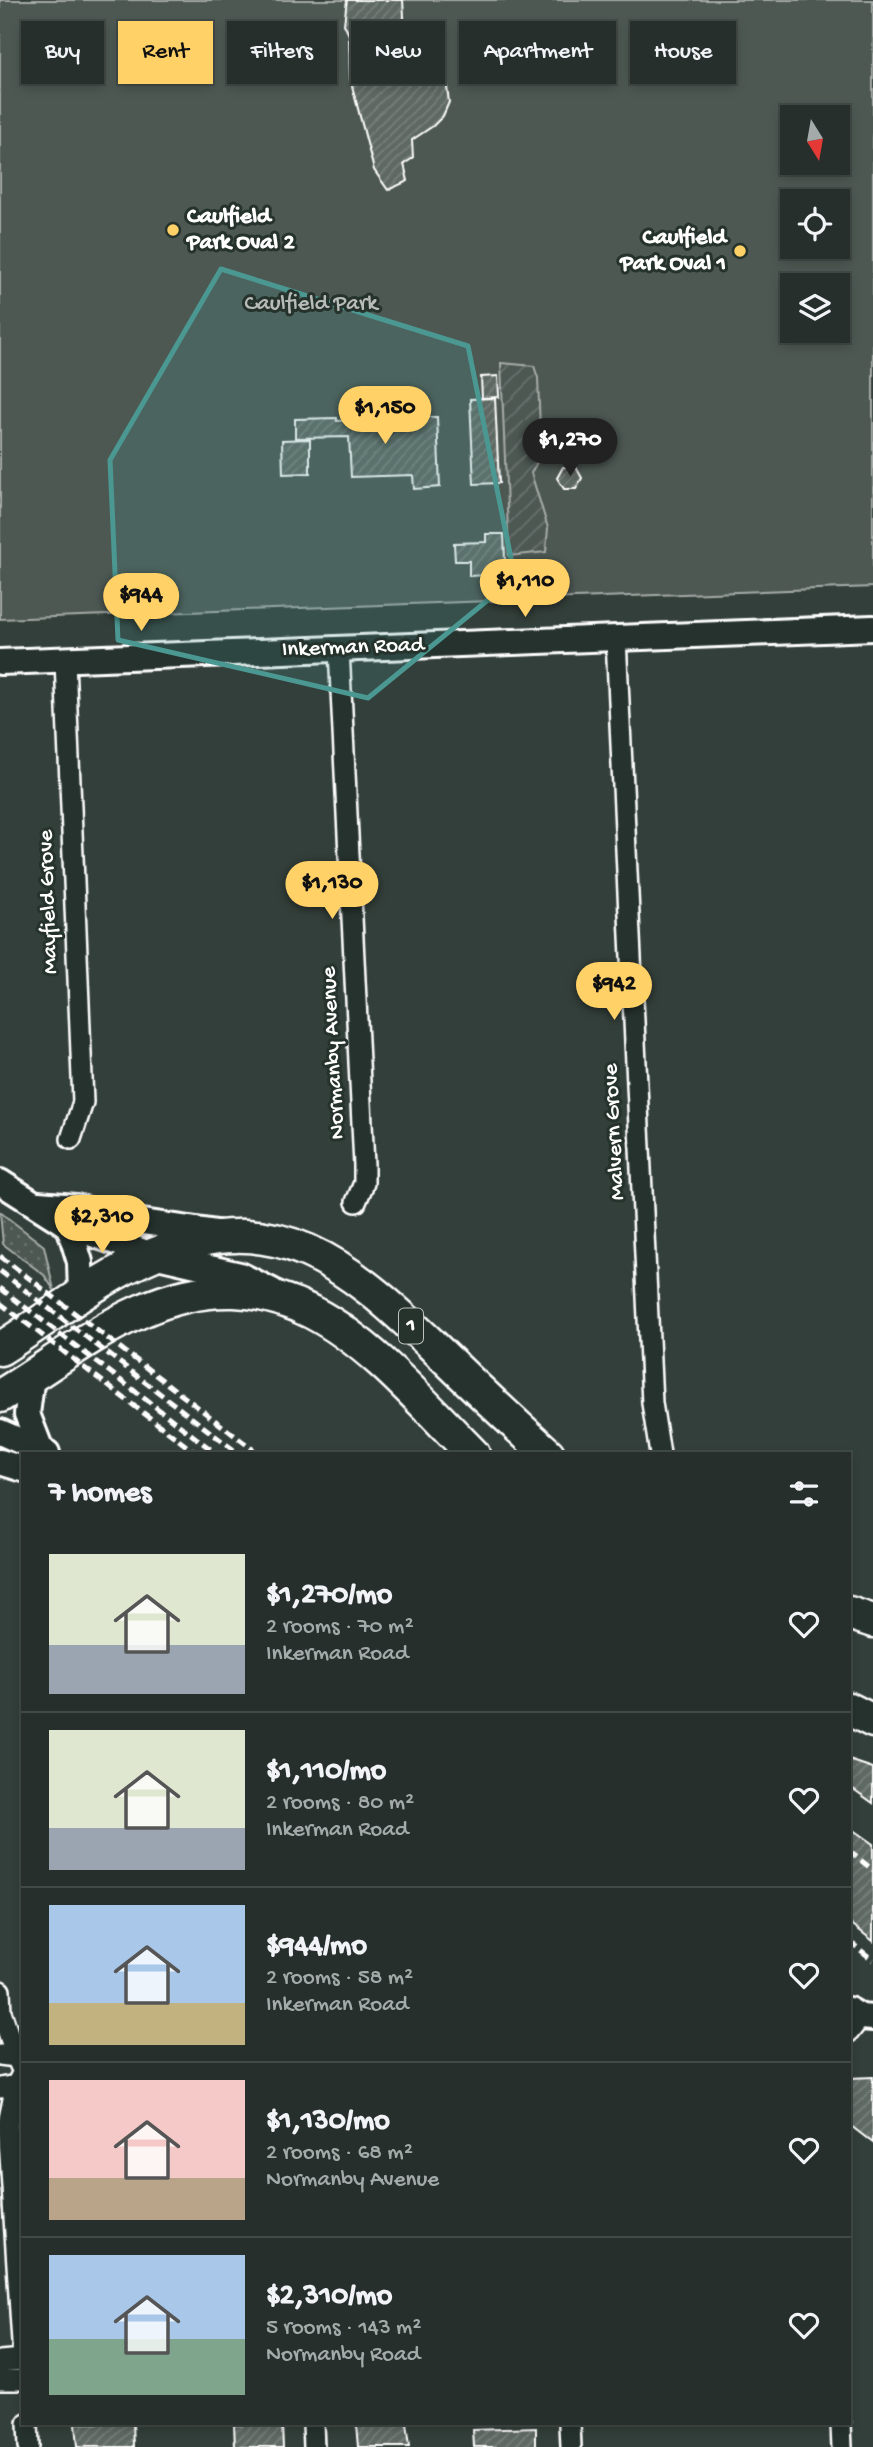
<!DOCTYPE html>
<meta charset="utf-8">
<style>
body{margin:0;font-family:"Gochi Hand",sans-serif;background:#2e3734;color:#f1f3f6;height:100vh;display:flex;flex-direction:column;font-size:26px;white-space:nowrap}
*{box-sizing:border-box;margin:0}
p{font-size:23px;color:#a4a9a9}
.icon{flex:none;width:38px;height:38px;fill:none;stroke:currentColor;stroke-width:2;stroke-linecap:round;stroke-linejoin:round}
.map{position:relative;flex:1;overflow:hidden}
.drawer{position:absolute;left:21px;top:1452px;width:830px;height:973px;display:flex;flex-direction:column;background:#262f2c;border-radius:0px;box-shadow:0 4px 10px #0003,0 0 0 2px #424a48}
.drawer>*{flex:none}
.banner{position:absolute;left:21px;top:21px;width:831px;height:63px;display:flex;gap:14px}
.needle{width:46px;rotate:169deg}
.buttons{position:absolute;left:780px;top:105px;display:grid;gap:14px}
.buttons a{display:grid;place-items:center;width:70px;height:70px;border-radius:0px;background:#262f2c;box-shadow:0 4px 10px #0003,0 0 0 2px #424a48;font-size:35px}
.price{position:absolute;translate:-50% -60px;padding:0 16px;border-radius:24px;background:#ffd166;color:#111;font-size:23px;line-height:46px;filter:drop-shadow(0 2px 4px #0008)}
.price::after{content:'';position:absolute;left:50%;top:42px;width:21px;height:16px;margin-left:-10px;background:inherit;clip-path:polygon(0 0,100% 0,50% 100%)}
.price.current{background:#222;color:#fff}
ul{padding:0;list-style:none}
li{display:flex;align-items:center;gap:21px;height:175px;padding:0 28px}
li+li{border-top:2px solid #424a48}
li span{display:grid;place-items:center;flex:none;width:196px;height:140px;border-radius:0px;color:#555}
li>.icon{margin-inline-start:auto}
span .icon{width:84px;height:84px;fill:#fffc;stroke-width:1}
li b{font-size:30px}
h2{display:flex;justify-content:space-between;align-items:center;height:84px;padding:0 28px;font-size:30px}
.chip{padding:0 24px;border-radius:0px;background:#262f2c;box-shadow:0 4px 10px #0003,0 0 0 2px #424a48;font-size:24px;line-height:63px}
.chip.current{background:#ffd166;color:#111}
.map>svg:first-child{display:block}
.grass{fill:url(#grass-dots);stroke:#a6aca9;stroke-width:2}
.park{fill:#4d5853;stroke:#a6aca9;stroke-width:2;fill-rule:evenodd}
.garden{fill:url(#garden-furrows);stroke:#a6aca9;stroke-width:2}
.building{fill:url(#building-hatch);stroke:#fff;stroke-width:2}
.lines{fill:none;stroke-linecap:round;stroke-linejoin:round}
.minor-casing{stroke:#fff;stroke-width:24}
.tertiary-casing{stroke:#fff;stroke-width:30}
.trunk-casing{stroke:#fff;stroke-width:37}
.minor{stroke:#26332d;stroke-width:19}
.tertiary{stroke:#26332d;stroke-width:24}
.trunk{stroke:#26332d;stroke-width:32}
.rail{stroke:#fff;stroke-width:5;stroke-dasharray:10 5;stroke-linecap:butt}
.marked{fill:#4b9892;fill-opacity:0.2;stroke:#4b9892;stroke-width:5;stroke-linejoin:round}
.poi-dot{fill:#ffd166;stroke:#26332d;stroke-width:2.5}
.labels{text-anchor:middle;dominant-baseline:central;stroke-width:6;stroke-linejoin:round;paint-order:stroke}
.shield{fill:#26332d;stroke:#bec2c0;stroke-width:2}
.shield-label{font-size:21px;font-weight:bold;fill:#fff}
.poi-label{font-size:23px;font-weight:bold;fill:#fff;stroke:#26332d;text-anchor:start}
.park-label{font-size:23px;fill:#b8bcba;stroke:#26332d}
.street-label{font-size:23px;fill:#fff;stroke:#26332d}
</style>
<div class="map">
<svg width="873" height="2447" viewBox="0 0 873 2447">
<defs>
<pattern id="grass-dots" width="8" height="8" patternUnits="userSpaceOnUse" patternTransform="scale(1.75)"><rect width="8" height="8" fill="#4d5853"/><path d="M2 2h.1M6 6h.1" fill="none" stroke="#68716d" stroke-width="1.8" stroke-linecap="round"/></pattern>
<pattern id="garden-furrows" width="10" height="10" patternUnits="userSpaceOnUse" patternTransform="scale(1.75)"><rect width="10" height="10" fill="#4d5853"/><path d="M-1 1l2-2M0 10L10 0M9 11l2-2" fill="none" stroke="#68716d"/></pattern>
<pattern id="building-hatch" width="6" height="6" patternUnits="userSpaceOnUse" patternTransform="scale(1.75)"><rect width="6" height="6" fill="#5f6964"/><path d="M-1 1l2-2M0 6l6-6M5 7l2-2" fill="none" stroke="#77807b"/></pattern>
</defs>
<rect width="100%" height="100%" fill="#333f3a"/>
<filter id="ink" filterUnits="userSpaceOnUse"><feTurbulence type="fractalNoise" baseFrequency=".0143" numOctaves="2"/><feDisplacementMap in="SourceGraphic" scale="14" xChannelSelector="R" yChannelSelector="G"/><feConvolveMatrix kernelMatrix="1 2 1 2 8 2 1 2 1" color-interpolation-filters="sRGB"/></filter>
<g filter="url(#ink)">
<!-- grass -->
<path class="grass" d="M0,1212L44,1246L54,1290L44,1275L3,1244Z"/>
<!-- park -->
<path class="park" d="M0,0H873V587L0,619ZM793,117H838V163H793ZM793,201H838V247H793ZM793,285H838V331H793Z"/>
<!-- garden -->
<path class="garden" d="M501,363L534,366L538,378L541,455L531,473L548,528L546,552L509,556Z"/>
<!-- building -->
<g class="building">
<path d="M347,0H403L408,82L446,80L449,102L443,116L433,126L412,140L413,158L404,164L408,181L388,190L374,170L350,78L349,35L344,24Z"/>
<path d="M498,376L499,397L482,398L481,377Z"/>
<path d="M495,398L499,483L474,484L470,399Z"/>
<path d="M408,417H437L440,487L414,489L413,475L351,477L349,437L295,438V419L337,418V421Z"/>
<path d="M310,439V473L283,474L282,440Z"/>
<path d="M563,467H576L582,478L576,489H564L557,478Z"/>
<path d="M486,534H504L506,586L488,587V575L469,576V561H455L454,543L486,542Z"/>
<path d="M849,1760L873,1768V1803L849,1786Z"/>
<path d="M849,1827L873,1844V1941L849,1922Z"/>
<path d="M873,2077V2143L851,2126L849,2078Z"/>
<path d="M75,2424H133L134,2447H77Z"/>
<path d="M234,2424H282L283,2447H235Z"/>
<path d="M356,2424H406L409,2447H358Z"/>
<path d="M536,2428V2447H474L473,2430Z"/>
</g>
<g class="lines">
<!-- minor casing -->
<g class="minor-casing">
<g id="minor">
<path d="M616,638L652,1403L660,1454"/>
<path d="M339,649L364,1165V1183L356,1202"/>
<path d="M65,660L83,1102L71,1139"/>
<path d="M0,1991L1,2012L16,2057"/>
<path d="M849,2032L861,2017"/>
<path d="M0,2055L16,2057L23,2072L16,2085L0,2088"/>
<path d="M16,2085L8,2124L23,2358"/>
<path d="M0,2361L23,2359"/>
<path d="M0,2379H23"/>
<path d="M27,2424L28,2447"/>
<path d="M313,2424L314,2447"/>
<path d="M570,2424L571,2447"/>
<path d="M841,2424L842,2447"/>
</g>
</g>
<!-- tertiary casing -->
<g class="tertiary-casing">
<g id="tertiary">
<path d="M0,662L873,628"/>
<path d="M0,1182L69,1226L153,1255L240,1275L272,1291"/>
<path d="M38,1204L76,1207L129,1220L217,1233"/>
<path d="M69,1226L80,1262L81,1296"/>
<path d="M32,1376L27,1414L41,1450"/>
<path d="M0,1432L47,1453"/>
<path d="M0,1462L23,1469"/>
<path d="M849,2010L861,2017L873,2018"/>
</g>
</g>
<!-- trunk casing -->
<g class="trunk-casing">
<g id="trunk">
<path d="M0,1349C51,1317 99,1277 155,1254C276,1204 348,1265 432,1345C470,1382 509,1419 548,1454"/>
<path d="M0,1396C47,1368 91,1333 141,1311C292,1244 378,1358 473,1454"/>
<path d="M849,1613L873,1621"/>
<path d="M849,1709L873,1721"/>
</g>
</g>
<!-- minor -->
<use href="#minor" class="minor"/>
<!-- tertiary -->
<use href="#tertiary" class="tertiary"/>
<!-- trunk -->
<use href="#trunk" class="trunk"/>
<!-- rail -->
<g class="rail">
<path d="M0,1256L259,1454"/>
<path d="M0,1271L239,1454"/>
<path d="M0,1288L217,1454"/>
<path d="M0,1303L197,1454"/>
<path d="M849,1851L873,1870"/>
<path d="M849,1941L873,1960"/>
</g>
</g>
</g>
<!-- marked area -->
<path class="marked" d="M221,269L468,346L515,578L368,698L118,640L110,460Z"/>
<!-- markers -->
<g class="poi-dot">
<circle cx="173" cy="230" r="7"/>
<circle cx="740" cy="251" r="7"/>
</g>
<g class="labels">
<!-- shield labels -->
<rect class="shield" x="399" y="1308.5" width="24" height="35" rx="5"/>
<g class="shield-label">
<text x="411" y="1326">1</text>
</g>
<!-- poi labels -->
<g class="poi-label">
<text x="187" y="217">Caulfield<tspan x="187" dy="26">Park Oval 2</tspan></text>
<text x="726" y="238" text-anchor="end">Caulfield<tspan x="726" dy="26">Park Oval 1</tspan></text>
</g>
<!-- park labels -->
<g class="park-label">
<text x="311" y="304">Caulfield Park</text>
</g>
<!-- street labels -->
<g class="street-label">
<text transform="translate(353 648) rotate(-2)">Inkerman Road</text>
<text transform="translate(49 902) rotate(-92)">Mayfield Grove</text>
<text transform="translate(334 1053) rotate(-93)">Normanby Avenue</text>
<text transform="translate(615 1132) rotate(-93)">Malvern Grove</text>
</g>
</g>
</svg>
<div class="buttons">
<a><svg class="needle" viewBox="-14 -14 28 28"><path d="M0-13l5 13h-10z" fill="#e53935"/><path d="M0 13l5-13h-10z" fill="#a4a9a9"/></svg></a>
<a><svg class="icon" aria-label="locate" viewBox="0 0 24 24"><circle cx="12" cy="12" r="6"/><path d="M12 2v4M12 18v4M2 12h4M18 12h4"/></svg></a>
<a><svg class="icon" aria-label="layers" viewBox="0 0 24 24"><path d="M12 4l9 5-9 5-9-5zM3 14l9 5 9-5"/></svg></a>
</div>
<b class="price" style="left:385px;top:446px">$1,150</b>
<b class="price current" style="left:570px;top:478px">$1,270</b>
<b class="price" style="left:525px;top:619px">$1,110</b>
<b class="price" style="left:141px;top:633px">$944</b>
<b class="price" style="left:332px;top:921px">$1,130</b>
<b class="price" style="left:614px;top:1022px">$942</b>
<b class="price" style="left:102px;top:1255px">$2,310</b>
<div class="banner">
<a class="chip">Buy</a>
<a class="chip current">Rent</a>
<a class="chip">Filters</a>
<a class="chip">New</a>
<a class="chip">Apartment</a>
<a class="chip">House</a>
</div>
<section class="drawer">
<h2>7 homes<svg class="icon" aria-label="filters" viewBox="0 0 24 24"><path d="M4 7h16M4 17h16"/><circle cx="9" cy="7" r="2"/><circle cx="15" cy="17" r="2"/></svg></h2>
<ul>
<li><span style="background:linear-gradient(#dfe7d0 65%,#9aa5b1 0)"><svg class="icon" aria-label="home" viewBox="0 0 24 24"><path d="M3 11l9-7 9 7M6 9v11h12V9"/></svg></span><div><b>$1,270/mo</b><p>2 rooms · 70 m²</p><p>Inkerman Road</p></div><svg class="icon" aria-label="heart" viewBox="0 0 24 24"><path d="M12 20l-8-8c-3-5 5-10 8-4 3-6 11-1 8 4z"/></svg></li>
<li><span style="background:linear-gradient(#dfe7d0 70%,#9aa5b1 0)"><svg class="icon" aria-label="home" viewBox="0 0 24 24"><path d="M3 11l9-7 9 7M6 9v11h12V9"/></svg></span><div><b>$1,110/mo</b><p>2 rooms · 80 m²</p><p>Inkerman Road</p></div><svg class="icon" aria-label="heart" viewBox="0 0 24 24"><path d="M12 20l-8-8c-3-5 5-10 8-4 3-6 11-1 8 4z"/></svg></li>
<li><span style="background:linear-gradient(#a9c7e8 70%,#c2b280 0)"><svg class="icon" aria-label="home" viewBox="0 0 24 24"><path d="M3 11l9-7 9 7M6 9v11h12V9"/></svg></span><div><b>$944/mo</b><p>2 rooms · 58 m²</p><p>Inkerman Road</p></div><svg class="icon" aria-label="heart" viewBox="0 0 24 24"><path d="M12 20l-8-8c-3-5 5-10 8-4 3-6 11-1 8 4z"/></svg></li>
<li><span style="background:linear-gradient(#f6c9c9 70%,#b9a48a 0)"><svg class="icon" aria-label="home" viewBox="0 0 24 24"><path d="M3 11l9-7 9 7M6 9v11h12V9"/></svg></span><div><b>$1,130/mo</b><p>2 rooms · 68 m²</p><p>Normanby Avenue</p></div><svg class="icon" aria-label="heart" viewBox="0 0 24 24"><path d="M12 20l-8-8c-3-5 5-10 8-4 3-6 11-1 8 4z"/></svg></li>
<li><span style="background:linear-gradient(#a9c7e8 60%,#7fa58c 0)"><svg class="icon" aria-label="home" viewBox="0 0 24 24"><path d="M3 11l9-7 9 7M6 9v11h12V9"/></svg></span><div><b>$2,310/mo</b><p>5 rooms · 143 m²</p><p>Normanby Road</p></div><svg class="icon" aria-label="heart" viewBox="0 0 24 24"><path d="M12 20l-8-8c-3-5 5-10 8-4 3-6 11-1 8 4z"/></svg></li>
</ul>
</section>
</div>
